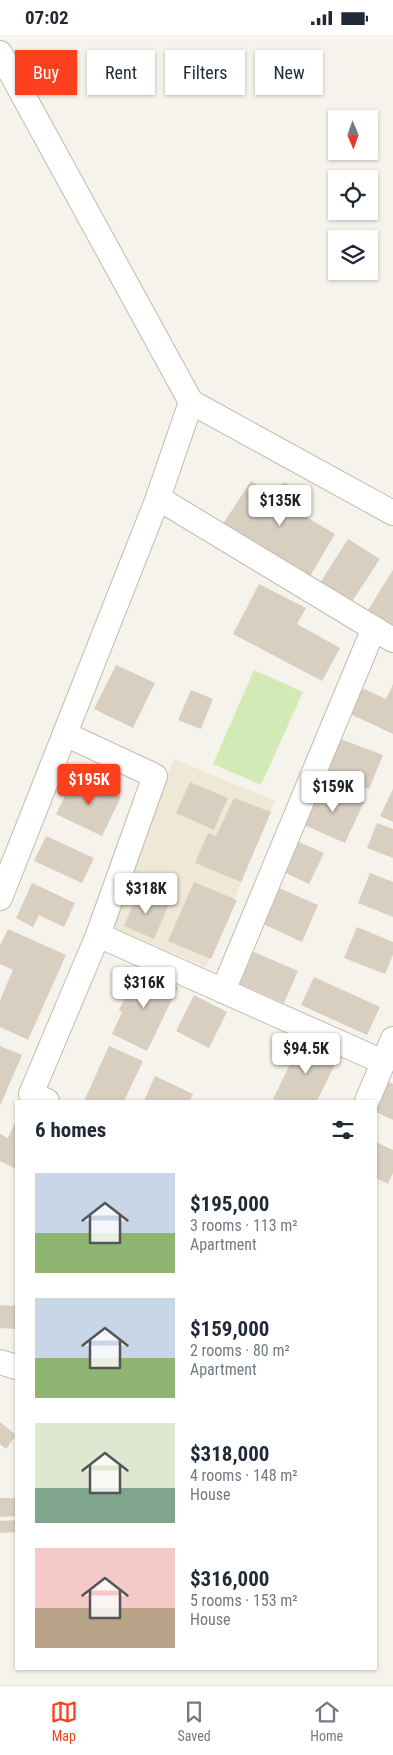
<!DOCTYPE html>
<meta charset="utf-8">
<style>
body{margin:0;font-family:"Roboto Condensed",sans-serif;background:#f2f2f3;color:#1f2937;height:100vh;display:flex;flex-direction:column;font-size:19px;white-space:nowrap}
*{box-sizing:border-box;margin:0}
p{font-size:16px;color:#747a83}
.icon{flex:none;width:28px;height:28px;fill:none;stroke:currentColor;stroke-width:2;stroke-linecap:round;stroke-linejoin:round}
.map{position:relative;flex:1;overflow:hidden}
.drawer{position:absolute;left:15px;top:1065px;width:362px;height:570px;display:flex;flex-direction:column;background:#fff;border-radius:0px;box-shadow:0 1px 4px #0004}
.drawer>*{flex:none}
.hud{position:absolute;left:15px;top:15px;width:364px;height:45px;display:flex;gap:10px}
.needle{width:32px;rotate:178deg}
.fabs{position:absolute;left:328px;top:75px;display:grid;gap:10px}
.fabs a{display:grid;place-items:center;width:50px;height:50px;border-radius:0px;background:#fff;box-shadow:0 1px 4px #0004;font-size:25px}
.price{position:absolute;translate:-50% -42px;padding:0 11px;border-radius:5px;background:#fff;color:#222;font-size:16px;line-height:32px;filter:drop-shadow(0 1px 2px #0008)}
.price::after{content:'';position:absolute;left:50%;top:30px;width:15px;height:11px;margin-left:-8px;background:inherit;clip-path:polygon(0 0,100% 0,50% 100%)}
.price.on{background:#fc3f1d;color:#fff}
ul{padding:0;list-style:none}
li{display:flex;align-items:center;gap:15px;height:125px;padding:0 20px}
li span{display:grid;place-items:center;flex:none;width:140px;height:100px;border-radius:0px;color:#555}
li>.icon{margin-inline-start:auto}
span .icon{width:60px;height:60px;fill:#fffc;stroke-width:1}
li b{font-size:21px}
h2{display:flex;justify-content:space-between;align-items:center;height:60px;padding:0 20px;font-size:21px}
.pill{padding:0 18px;border-radius:0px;background:#fff;box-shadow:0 1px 4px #0004;font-size:18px;line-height:45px}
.pill.on{background:#fc3f1d;color:#fff}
.status{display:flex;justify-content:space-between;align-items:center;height:35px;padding:0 25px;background:#fff;direction:ltr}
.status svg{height:14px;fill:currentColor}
.tab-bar{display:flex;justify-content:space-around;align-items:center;height:70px;border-top:1px solid #e0e1e3;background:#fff;font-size:14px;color:#747a83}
.tab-bar a{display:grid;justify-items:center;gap:2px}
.tab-bar .on{color:#fc3f1d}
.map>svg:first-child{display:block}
.education{fill:#efe8d6}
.green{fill:#d2eab5}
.building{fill:#d8cfc1}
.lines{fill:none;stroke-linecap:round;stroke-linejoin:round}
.street-casing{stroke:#c2bbae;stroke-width:26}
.street{stroke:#fff;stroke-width:24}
</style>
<div class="status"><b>07:02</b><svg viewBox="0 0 49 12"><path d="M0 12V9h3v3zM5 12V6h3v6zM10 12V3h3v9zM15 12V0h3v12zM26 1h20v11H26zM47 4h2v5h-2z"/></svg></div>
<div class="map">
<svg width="393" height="1650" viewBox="0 0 393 1650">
<rect width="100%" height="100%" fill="#f6f3ec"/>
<!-- education -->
<path class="education" d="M174,724L275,766L206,932L105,890Z"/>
<!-- green -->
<path class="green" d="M254,635L303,657L261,750L213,729Z"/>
<!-- building -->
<g class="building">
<path d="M251,446L275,461L284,447L301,458L291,473L335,499L309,543L223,489Z"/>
<path d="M348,504L380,524L349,571L318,551Z"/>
<path d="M393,535V590L368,575Z"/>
<path d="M259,549L306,573L297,589L340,613L322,646L233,599Z"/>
<path d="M116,630L155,648L133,693L94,674Z"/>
<path d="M393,649V699L350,679L362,653L386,664Z"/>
<path d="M191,655L213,664L201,694L178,685Z"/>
<path d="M338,703L383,720L369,754L325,736Z"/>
<path d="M75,741L121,762L102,801L56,779Z"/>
<path d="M190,747L228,763L214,795L176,778Z"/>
<path d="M321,747L364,767L345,808L302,789Z"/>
<path d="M393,754V787L380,781Z"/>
<path d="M234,763L271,777L241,847L195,828L208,798L216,801Z"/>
<path d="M377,788L393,794V823L367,813Z"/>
<path d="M46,801L94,823L82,848L34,826Z"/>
<path d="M297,806L324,818L309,849L282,836Z"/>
<path d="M370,838L393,847V882L358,868Z"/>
<path d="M194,847L237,865L211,924L168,906Z"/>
<path d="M32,848L75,868L64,892L39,880L33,892L16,883Z"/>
<path d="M279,853L318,870L302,907L263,889Z"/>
<path d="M139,856L169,869L154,904L124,891Z"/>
<path d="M357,892L393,907V920L385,939L344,923Z"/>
<path d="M8,894L66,920L28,1005L0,992V965L13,935L0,929V911Z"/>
<path d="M247,914L298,936L284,968L233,946Z"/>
<path d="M139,933L178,952L147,1016L112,999L122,977L119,975Z"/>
<path d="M314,942L380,972L367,1000L301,970Z"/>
<path d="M194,960L227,977L209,1013L176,996Z"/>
<path d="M302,1005L338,1023L317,1066H278L273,1064Z"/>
<path d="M0,1011L22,1020L0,1071Z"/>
<path d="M109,1011L143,1026L124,1066H84Z"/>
<path d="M155,1041L193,1059L190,1066H144Z"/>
<path d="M384,1045L393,1049V1085L376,1077V1066Z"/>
<path d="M16,1086V1134L0,1126V1099L8,1103Z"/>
<path d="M376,1107L393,1115V1138L388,1149L376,1143Z"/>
<path d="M0,1270L16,1271V1294L0,1293Z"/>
<path d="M0,1387L16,1400L6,1414L0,1409Z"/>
<path d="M0,1463H16V1481L0,1482Z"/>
<path d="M16,1485V1497L0,1498V1486Z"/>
</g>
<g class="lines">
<!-- street casing -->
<g class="street-casing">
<g id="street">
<path d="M0,18L191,367L393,478"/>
<path d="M158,463L393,605"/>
<path d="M0,863L158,463L191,367"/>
<path d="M98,900L383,1027"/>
<path d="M223,956L374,593"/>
<path d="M47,1066L31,1059L98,900L155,741L65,699"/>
<path d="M367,1066L393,1004"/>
<path d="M0,1327L16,1332"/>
</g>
</g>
<!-- street -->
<use href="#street" class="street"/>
</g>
</svg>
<div class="fabs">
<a><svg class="needle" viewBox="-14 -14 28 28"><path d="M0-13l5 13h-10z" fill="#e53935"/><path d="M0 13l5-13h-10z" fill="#747a83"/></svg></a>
<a><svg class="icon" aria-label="locate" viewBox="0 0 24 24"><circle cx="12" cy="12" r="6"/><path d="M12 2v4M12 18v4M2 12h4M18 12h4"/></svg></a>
<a><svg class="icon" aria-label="layers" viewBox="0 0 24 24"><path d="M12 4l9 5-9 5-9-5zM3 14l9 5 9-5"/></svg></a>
</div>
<b class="price" style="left:280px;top:492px">$135K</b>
<b class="price on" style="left:89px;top:771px">$195K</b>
<b class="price" style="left:333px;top:778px">$159K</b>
<b class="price" style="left:146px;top:880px">$318K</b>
<b class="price" style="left:144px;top:974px">$316K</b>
<b class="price" style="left:306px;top:1040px">$94.5K</b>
<div class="hud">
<a class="pill on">Buy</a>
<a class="pill">Rent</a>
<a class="pill">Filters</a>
<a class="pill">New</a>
</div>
<section class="drawer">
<h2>6 homes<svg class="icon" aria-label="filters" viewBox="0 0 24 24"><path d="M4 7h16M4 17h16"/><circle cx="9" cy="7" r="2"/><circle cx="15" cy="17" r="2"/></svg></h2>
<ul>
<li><span style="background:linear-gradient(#c9d6e8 60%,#8fb573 0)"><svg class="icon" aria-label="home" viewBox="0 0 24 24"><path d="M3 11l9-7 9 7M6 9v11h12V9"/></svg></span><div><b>$195,000</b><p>3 rooms · 113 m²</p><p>Apartment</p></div></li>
<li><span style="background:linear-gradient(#c9d6e8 60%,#8fb573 0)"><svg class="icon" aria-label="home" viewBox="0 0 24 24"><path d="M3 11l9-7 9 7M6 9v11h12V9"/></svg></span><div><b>$159,000</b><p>2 rooms · 80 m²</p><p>Apartment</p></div></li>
<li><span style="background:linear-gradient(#dfe7d0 65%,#7fa58c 0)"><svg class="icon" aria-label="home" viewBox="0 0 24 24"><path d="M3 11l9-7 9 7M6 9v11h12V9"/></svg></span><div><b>$318,000</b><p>4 rooms · 148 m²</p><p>House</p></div></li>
<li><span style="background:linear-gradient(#f6c9c9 60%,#b9a48a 0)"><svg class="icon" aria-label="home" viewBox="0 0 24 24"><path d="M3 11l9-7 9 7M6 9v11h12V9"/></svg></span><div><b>$316,000</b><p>5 rooms · 153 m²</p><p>House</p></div></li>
</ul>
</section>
</div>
<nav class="tab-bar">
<a class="on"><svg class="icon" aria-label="map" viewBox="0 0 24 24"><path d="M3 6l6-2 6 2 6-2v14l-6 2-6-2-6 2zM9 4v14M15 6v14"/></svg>Map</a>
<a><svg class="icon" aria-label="saved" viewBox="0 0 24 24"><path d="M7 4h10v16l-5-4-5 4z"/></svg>Saved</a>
<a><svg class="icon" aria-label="home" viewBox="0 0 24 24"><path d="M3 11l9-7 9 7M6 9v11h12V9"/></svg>Home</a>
</nav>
